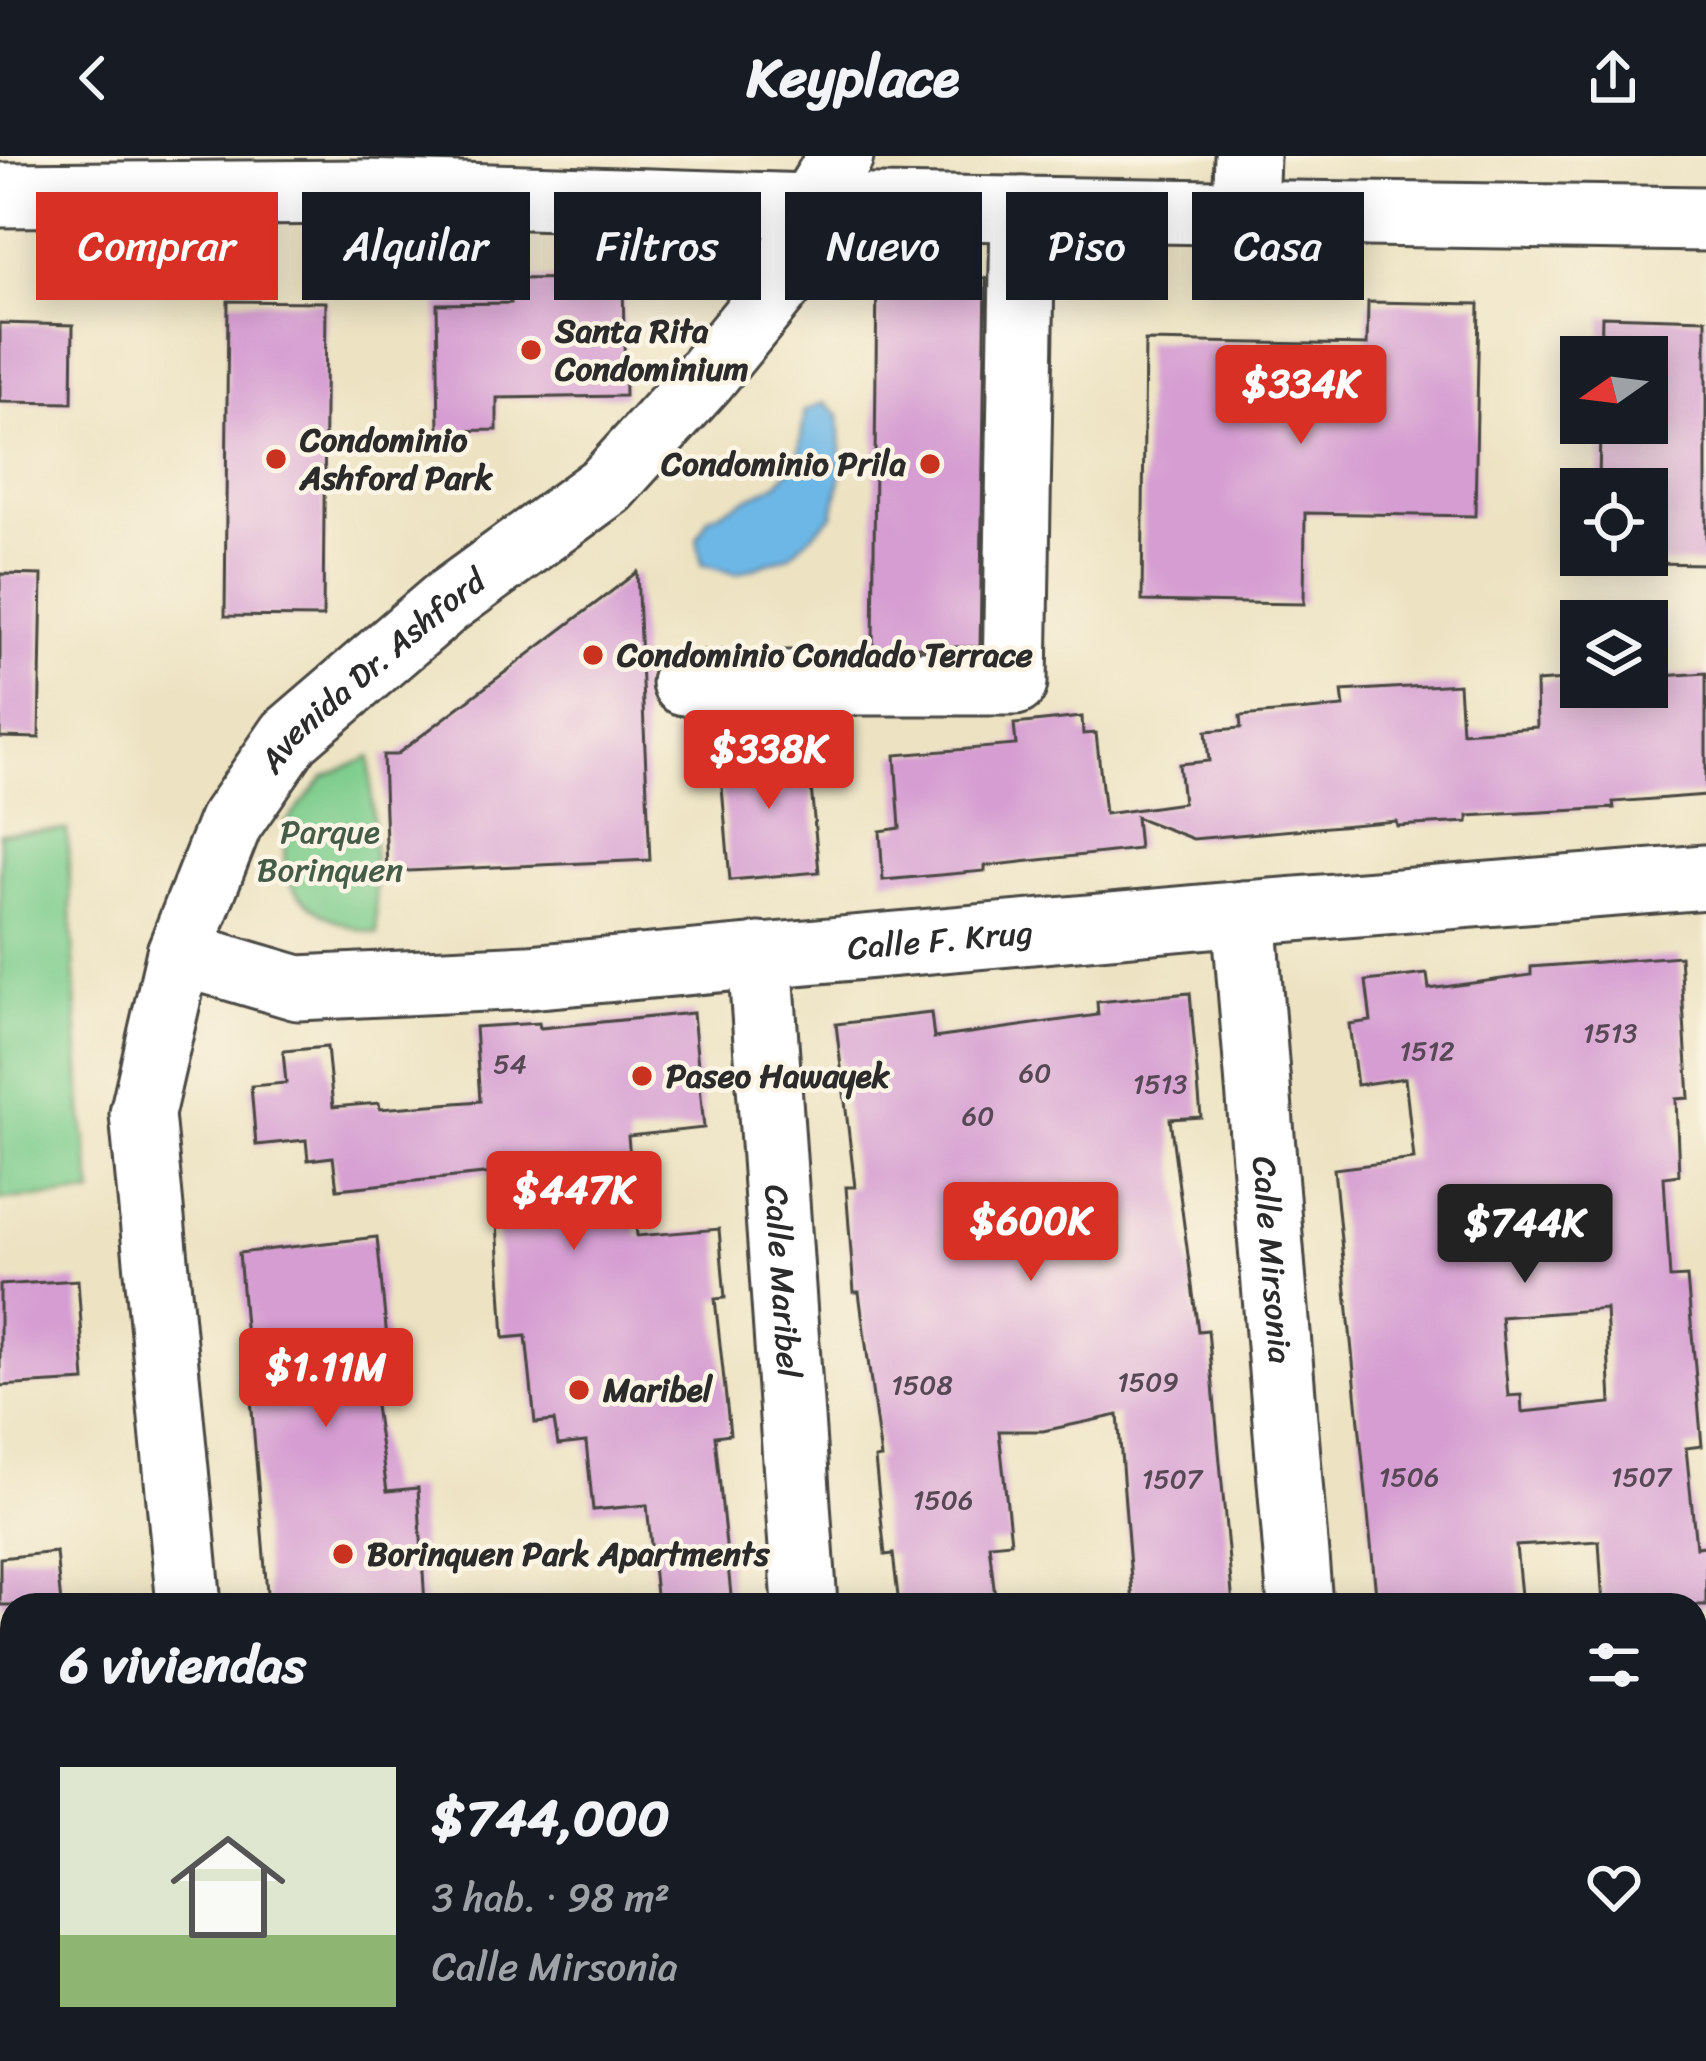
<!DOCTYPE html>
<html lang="es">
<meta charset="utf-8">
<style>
body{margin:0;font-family:Sriracha,sans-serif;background:#242831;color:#f1f3f6;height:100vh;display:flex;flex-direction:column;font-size:45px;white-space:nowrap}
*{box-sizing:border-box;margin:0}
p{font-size:39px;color:#9ea1a6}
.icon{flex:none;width:66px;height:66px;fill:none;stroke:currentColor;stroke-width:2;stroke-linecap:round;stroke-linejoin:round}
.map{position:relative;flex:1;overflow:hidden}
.sheet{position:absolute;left:0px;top:1437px;width:1707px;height:468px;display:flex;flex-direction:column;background:#171b24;border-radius:36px 36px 0 0;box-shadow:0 6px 30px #0003}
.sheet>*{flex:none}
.top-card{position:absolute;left:36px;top:36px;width:1635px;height:108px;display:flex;gap:24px}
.needle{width:78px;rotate:256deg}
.tools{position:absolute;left:1560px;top:180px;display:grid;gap:24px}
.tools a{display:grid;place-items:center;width:108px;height:108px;border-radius:0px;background:#171b24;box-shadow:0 6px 30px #0003;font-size:60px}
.price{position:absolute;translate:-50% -102px;padding:0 27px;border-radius:12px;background:#d93025;color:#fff;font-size:39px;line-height:78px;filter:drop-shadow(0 3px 6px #0008)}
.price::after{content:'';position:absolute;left:50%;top:72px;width:36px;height:27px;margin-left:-18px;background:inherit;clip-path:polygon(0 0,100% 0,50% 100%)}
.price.selected{background:#222;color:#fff}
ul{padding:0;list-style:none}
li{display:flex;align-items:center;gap:36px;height:300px;padding:0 60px}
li+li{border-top:3px solid #363941}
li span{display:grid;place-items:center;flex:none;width:336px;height:240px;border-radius:0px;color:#555}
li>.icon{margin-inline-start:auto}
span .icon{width:144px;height:144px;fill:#fffc;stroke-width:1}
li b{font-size:51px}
h2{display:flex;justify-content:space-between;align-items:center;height:144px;padding:0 60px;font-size:51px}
.pill{padding:0 42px;border-radius:0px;background:#171b24;box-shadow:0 6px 30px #0003;font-size:42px;line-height:108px}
.pill.selected{background:#d93025;color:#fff}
header{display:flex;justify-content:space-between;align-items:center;height:156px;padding:0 60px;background:#171b24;font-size:54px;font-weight:700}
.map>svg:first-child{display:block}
.green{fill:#7ecd8d;stroke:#547c5c;stroke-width:3}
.water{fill:#6db7e6;stroke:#4c7188;stroke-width:3}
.building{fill:#d59dd2;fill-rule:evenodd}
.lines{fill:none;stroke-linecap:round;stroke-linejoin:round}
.minor-casing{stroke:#484742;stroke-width:69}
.minor{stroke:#fff;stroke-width:63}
.poi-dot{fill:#c8321e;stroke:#fcf5e5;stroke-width:4.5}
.labels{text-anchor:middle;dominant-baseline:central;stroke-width:9;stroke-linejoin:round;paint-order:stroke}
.number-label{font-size:27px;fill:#564855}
.poi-label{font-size:33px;font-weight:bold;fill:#2b2b2b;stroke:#fcf5e5;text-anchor:start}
.street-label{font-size:33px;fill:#2b2b2b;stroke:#fcf5e5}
.park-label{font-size:33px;fill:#445c48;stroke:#fcf5e5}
</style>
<header><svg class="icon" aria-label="back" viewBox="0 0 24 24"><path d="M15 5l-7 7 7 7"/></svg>Keyplace<svg class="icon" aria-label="share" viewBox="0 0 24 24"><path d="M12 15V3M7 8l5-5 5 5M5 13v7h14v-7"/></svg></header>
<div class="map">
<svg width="1706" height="1905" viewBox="0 0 1706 1905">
<rect width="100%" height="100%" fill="#fcf5e5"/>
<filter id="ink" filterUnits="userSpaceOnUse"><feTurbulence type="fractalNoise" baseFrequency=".00833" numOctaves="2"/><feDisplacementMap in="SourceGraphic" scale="24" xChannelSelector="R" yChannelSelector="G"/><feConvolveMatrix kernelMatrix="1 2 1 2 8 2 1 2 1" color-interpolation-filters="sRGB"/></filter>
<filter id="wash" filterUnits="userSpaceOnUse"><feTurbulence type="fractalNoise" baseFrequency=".004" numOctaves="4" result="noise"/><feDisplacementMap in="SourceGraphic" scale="48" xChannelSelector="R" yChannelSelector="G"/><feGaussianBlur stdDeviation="2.7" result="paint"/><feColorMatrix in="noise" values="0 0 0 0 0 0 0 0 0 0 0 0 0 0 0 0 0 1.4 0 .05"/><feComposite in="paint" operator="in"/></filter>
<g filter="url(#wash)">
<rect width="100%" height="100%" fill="#ede3c3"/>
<!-- green -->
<g class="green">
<path d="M370,601L377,778C346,772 294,751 286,716C283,701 285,683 285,668L324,621Z"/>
<path d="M67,674L82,956L93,1038L0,1044V677Z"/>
</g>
<!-- water -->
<path class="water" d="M824,246L839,259L842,314L833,359L789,400L736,418L702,409L697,383L708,362L778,327L798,303L805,255Z"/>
<g id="blocks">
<!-- building -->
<g class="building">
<path d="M877,121L986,122L980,491H873Z"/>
<path d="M623,122L625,240L497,242V274L439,275L437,148L511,147V123Z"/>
<path d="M228,145L326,146L323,461L225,460Z"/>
<path d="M1368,146L1479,148L1475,360L1305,357L1304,448L1142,445L1145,185L1367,189Z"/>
<path d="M1602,160L1706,163V408L1597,406V399H1647V333H1599L1600,267H1647V201H1601Z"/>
<path d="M0,167L73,169L72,247L0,246Z"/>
<path d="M637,416L650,704L387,716L383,599H396Z"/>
<path d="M0,418L42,419L39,582L0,581Z"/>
<path d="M1706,517V639L1613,646L1614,652L1468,660V666L1397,670L1396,665L1193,683L1136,661L1139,693L985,710V715L883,724L880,675L900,672L895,599L1016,589L1014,568L1082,561L1083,578L1096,577L1105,658L1183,647L1179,608L1209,605L1206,575L1241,572L1240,560L1344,551L1342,535L1459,528L1462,576L1537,571L1536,526L1581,523V531H1663L1662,520Z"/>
<path d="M807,588L819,716L730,724L719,596Z"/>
<path d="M1680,800L1689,942L1676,943L1679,1019L1664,1021L1670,1122L1687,1121L1702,1290L1686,1292L1696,1391L1706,1390V1449H1603L1599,1385L1516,1390L1522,1449H1377L1334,1013L1414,1003L1405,922L1357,929L1349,868L1371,865L1366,825L1427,818L1429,833L1531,819V811ZM1606,1153L1611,1247L1522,1256L1521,1239L1508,1240L1501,1161Z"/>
<path d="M1190,837L1201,961L1170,963L1198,1175L1208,1174L1233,1449H1133L1118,1259L1043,1275H999L1011,1386L989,1388L996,1449H899L893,1398L885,1399L875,1303L881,1302L859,1136H854L846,1031H855L836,868L931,857L934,882L1098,859L1097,846Z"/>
<path d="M693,857L704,972L628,980L637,1080L719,1073L725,1142L715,1143L730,1278L715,1280L732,1449H657L647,1349L593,1354L586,1286L558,1289L554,1265L535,1267L526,1180L504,1182L494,1017L337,1033L333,1001L308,1004L306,984L256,989L251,930L286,927L283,895L327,891L333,951L379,947L380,953L480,945L475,871L539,867L540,872Z"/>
<path d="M377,1081L392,1233L373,1236L387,1335L418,1332L425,1449H268L239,1097Z"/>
<path d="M78,1124L85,1225L0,1230V1129Z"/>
<path d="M56,1396L61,1449H0V1402Z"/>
</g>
</g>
</g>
<g filter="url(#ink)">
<use href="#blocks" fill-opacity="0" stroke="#484742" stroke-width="3"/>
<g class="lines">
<!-- minor casing -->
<g class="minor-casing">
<g id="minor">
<path d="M0,39L365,36L810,50L1706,63"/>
<path d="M1245,57L1247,0"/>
<path d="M684,527H1015L1023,53"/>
<path id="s1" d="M1244,757L1300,1449"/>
<path id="s2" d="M179,797L298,832L528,821L1244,757L1706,721"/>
<path id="s3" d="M760,799L805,1449"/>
<path id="s4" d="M189,1449L142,958L179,797L230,667L290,580L445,447L607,329L705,221L782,127L810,50L841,0"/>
<path d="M1695,1804H1706"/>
<path d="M1572,1893V1905"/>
<path d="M207,1905L229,1893"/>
</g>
</g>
<!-- minor -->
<use href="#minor" class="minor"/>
</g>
</g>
<!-- markers -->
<g class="poi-dot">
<circle cx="531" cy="194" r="12"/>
<circle cx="276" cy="303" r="12"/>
<circle cx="930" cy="308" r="12"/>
<circle cx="593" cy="499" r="12"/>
<circle cx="642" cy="920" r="12"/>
<circle cx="579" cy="1234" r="12"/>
<circle cx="343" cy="1398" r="12"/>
</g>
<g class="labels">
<!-- number labels -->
<g class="number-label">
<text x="1610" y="877">1513</text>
<text x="1427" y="895">1512</text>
<text x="510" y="908">54</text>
<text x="1035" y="917">60</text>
<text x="1160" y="928">1513</text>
<text x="978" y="960">60</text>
<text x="1148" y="1226">1509</text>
<text x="922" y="1229">1508</text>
<text x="1409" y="1321">1506</text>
<text x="1641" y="1321">1507</text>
<text x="1172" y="1323">1507</text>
<text x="943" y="1344">1506</text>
</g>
<!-- poi labels -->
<g class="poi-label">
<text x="555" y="175">Santa Rita<tspan x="555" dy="38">Condominium</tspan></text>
<text x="300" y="284">Condominio<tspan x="300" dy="38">Ashford Park</tspan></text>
<text x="906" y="308" text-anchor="end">Condominio Prila</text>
<text x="617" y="499">Condominio Condado Terrace</text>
<text x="666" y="920">Paseo Hawayek</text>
<text x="603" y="1234">Maribel</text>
<text x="367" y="1398">Borinquen Park Apartments</text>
</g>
<!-- street labels -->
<g class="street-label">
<text stroke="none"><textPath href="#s4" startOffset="1008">Avenida Dr. Ashford</textPath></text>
<text stroke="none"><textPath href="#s2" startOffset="768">Calle F. Krug</textPath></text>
<text stroke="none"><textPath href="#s1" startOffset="348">Calle Mirsonia</textPath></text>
<text stroke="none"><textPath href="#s3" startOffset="327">Calle Maribel</textPath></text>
</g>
<!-- park labels -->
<g class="park-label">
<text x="330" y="676">Parque<tspan x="330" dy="38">Borinquen</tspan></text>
</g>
</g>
</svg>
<div class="tools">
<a><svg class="needle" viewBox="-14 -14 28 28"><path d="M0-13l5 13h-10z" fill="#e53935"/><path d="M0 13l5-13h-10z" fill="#9ea1a6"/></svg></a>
<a><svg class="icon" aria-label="locate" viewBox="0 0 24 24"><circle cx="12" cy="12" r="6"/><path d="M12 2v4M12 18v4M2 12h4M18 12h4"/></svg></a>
<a><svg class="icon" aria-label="layers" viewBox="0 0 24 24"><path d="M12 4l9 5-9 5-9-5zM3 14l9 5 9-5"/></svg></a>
</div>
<b class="price" style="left:1301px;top:291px">$334K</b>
<b class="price" style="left:769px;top:656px">$338K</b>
<b class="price" style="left:574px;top:1097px">$447K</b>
<b class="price" style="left:1031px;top:1128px">$600K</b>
<b class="price selected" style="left:1525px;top:1130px">$744K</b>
<b class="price" style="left:326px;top:1274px">$1.11M</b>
<div class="top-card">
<a class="pill selected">Comprar</a>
<a class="pill">Alquilar</a>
<a class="pill">Filtros</a>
<a class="pill">Nuevo</a>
<a class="pill">Piso</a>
<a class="pill">Casa</a>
</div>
<section class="sheet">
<h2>6 viviendas<svg class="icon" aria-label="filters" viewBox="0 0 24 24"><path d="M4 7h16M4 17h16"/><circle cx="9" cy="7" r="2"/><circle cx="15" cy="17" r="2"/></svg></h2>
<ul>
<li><span style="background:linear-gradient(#dfe7d0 70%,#8fb573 0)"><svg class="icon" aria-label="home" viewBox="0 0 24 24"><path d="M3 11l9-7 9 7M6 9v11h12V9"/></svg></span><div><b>$744,000</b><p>3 hab. · 98 m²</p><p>Calle Mirsonia</p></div><svg class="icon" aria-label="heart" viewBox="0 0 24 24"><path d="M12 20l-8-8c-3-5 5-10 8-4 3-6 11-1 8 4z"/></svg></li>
</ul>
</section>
</div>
